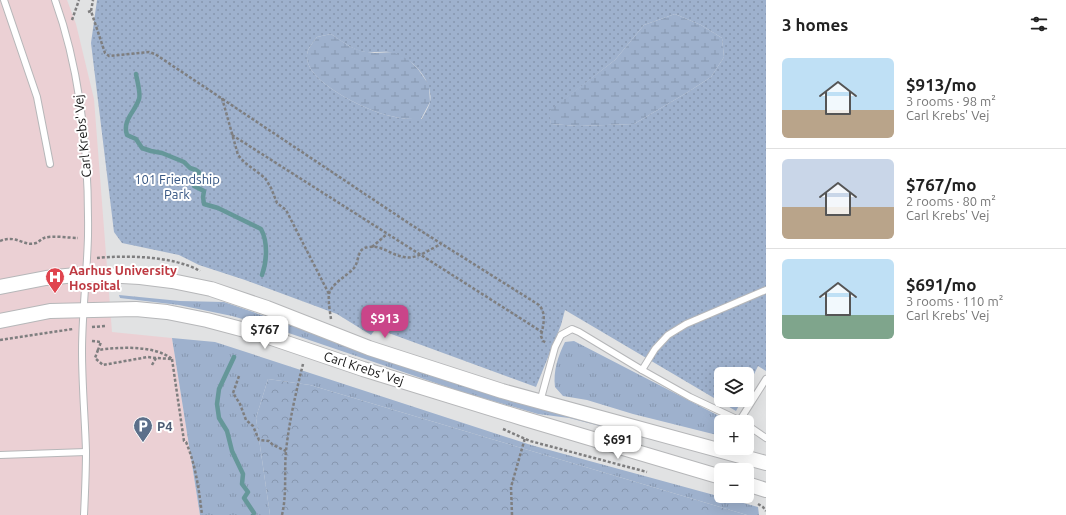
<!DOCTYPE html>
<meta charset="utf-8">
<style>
body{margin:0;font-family:Ubuntu,sans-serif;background:#f2f2f2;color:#222;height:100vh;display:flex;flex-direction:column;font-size:15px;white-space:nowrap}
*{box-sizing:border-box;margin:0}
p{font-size:13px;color:#767676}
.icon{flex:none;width:22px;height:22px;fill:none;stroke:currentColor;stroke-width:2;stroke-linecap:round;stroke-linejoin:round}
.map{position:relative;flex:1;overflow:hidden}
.drawer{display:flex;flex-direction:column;background:#fff;width:300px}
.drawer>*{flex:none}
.tools{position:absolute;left:714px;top:367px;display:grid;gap:8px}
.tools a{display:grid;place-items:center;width:40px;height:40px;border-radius:6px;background:#fff;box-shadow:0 4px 16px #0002;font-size:20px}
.price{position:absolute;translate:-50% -34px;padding:0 9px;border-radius:8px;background:#fff;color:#222;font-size:13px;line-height:26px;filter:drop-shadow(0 1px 2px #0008)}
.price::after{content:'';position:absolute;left:50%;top:24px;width:12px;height:9px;margin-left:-6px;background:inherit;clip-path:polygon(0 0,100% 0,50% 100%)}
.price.active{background:#ca4589;color:#fff}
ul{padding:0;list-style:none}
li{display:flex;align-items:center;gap:12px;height:100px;padding:0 16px}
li+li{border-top:1px solid #e0e0e0}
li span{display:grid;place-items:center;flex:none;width:112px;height:80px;border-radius:6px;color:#555}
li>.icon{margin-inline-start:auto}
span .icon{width:48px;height:48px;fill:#fffc;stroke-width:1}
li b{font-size:17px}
h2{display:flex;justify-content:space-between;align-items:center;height:48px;padding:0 16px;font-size:17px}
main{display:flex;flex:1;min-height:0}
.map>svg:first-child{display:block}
.medical{fill:#ebd0d4}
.grass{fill:url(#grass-tufts)}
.forest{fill:url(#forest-crowns)}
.wetland{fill:url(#wetland-marsh)}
.park{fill:url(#park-dots);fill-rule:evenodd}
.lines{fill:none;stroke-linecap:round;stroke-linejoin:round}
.stream{stroke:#659799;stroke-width:4.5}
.service-casing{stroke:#b6b7b9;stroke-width:8}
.tertiary-casing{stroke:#b6b7b9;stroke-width:16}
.path{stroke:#7e7e7f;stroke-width:2.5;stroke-dasharray:3 2;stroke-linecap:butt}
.service{stroke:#fff;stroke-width:6}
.tertiary{stroke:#fff;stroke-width:14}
.labels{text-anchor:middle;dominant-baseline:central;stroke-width:4;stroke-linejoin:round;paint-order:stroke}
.street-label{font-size:13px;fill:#121212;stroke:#fff}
.park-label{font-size:13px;fill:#365683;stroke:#fff}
.health-label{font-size:13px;font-weight:bold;fill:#be3a42;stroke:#fff;text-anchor:start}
.service-label{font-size:13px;font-weight:bold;fill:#4e5e75;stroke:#fff;text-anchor:start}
</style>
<main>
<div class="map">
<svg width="766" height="515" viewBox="0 0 766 515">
<defs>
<pattern id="grass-tufts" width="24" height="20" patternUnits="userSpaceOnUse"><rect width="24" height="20" fill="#9eb1cd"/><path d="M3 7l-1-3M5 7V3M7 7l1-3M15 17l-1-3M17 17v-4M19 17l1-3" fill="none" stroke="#8797af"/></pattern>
<pattern id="forest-crowns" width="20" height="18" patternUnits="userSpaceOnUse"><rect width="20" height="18" fill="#9eb1cd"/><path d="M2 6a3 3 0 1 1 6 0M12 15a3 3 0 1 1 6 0" fill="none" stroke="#8797af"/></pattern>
<pattern id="wetland-marsh" width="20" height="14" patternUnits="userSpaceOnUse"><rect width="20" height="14" fill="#9eb1cd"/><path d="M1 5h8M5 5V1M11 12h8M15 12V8" fill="none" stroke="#8797af"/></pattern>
<pattern id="park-dots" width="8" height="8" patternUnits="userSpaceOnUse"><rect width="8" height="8" fill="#9eb1cd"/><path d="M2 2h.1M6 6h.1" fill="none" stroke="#8797af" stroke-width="1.8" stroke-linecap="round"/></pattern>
</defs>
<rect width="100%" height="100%" fill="#e1e2e3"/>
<!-- medical -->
<path class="medical" d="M0,0H67L76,24L94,99L112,332L172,338L200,515H0Z"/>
<!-- grass -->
<g class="grass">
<path d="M119,295L180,301L224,302L319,335L766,469L569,418L538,414L462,392L271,327L232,316L179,305L120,298Z"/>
<path d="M172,338L215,342L531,445L758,507L759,515H747L310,385L268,379L256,418L270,515H200Z"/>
<path d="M574,341L723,418L717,435L633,414L587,400L563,396L555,387C553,371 558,356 565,342Z"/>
</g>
<!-- forest -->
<path class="forest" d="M268,379L310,385L747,515H270L256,418Z"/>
<!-- wetland -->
<g class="wetland">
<path d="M675,14L701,25L722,38L724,57L711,77L688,92L634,124L578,126L551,124L548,111L615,60L644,25Z"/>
<path d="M331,34L349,46L361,51L374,53L393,52L405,56L418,69L429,85L430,102L421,119C411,119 401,119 391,116C369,112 308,83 307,58C306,49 313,43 317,37Z"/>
</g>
<!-- park -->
<path class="park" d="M97,0H766V371L758,366L747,389V374H721V400H742L736,411L565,310L561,325L536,387L375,328L374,331L371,335L337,314L245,280L199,265L179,255L122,243L114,232L91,43ZM675,14L701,25L722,38L724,57L711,77L688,92L634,124L578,126L551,124L549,111L615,60L644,25ZM331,34C340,40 349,47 360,51C372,54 384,50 394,53C413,58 434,82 430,102C429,107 424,114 422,119C411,119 401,119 391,116C369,112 308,83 307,58C306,49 313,43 317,37Z"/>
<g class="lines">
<!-- stream -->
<g class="stream">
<path d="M136,74C137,80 141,94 139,99C135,112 122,120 127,135L136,139L142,148L151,151L162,153L184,162L190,168L196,170L199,172V175L194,181V186L204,191L203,197L204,204L218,208L261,229C268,242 267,261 262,275"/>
<path d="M234,357L219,389L217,404L219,418L227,431L232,451L243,474L242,484L248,492L244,498L254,513L253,515"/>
</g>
<!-- service casing -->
<g class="service-casing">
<g id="service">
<path d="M4,0L37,97L50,164"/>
<path d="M55,0C82,75 89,157 88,236C87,275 82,313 82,351C82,385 85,418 86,451C86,473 85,494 84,515"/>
<path d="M642,370L655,349L668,335L686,324L766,290"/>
<path d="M540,402L555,347L561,335L572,329L579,332L642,370L690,397L743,422"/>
<path d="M740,420L766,379"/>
<path d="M747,425L766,438"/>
<path d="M0,455L86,452"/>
</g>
</g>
<!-- tertiary casing -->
<g class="tertiary-casing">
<g id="tertiary">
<path d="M0,287L46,278L86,274L140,277L172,281L211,289L267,308L369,348L502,391L766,463"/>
<path d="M0,321L50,311L136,309L167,312L207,320L260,334L363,369L522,418L721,477"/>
<path d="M747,484L766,490"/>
</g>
</g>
<!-- path -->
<g class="path">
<path d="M91,11L93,0"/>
<path d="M88,12L91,11L105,53L109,56L149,52L155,54L410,224L539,305C547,314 543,326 541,336L543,341L547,343"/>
<path d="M72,20L79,0"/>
<path d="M222,98L238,155L244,162L265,178L271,188L277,203L286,210L329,294"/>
<path d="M232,135L542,332"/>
<path d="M0,241C16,234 24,247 36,243C39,242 41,239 44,238C52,235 69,238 78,238"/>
<path d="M372,247L387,234"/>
<path d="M97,258C126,255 174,256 200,271"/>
<path d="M331,319C330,312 328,301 329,294C332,283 347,276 354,268C360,260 356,248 369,247C382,245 391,255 404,257C416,260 430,249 441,244"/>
<path d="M92,327L106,326"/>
<path d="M0,340L73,329"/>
<path d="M92,341L101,342L98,350C119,347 155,345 172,359L156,358L152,365"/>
<path d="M98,350L95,358L103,365L148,357L156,358"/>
<path d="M172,359L184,441L186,442C196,466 199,490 202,515"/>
<path d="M239,376L233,393L240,404L246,420L253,426L259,440L269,441L273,445L286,451"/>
<path d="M503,429L530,441L647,472"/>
<path d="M758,504L763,507L766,511"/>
<path d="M282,515C287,494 284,472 286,451C289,422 296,392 303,364"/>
<path d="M512,515L511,487L525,438"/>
</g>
<!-- service -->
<use href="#service" class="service"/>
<!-- tertiary -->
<use href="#tertiary" class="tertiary"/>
</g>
<!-- icons -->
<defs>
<g id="hospital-pin" transform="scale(1)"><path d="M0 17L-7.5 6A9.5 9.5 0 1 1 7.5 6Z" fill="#e0444e" stroke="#fff"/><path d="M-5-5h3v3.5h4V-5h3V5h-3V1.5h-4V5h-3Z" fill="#fff"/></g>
<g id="parking-pin" transform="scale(1)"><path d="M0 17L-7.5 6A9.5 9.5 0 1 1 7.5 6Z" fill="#5c6f8a" stroke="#fff"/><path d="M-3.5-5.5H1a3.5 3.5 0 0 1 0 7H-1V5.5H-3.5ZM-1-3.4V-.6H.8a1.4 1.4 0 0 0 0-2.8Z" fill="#fff"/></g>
</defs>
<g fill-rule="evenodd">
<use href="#hospital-pin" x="55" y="277"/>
<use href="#parking-pin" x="143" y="426"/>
</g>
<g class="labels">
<!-- street labels -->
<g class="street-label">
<text transform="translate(82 136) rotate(-96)">Carl Krebs' Vej</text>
<text transform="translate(364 368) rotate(18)">Carl Krebs' Vej</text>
</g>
<!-- park labels -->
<g class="park-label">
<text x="177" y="179">101 Friendship<tspan x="177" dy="15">Park</tspan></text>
</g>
<!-- health labels -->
<g class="health-label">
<text x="69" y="270">Aarhus University<tspan x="69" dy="15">Hospital</tspan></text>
</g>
<!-- service labels -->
<g class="service-label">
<text x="157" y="426">P4</text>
</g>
</g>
</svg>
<div class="tools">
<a><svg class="icon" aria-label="layers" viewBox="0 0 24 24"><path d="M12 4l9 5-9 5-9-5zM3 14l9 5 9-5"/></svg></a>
<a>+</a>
<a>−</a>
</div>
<b class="price active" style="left:385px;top:339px">$913</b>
<b class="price" style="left:265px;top:350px">$767</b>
<b class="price" style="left:618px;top:460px">$691</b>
</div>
<section class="drawer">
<h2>3 homes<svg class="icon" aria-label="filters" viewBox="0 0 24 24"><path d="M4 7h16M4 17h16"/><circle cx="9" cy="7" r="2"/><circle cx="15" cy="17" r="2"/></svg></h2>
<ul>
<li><span style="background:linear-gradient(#bfe0f5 65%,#b9a48a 0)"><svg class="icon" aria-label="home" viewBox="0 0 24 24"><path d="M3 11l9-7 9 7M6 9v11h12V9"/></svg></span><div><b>$913/mo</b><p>3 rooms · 98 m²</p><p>Carl Krebs' Vej</p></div></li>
<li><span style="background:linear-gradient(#c9d6e8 60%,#b9a48a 0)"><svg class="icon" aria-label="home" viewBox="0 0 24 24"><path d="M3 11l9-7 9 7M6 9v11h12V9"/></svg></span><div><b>$767/mo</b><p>2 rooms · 80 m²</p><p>Carl Krebs' Vej</p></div></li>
<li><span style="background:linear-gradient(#bfe0f5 70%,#7fa58c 0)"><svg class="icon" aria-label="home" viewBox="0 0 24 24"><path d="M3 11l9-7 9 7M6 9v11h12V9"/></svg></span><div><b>$691/mo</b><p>3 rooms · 110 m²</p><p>Carl Krebs' Vej</p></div></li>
</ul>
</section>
</main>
